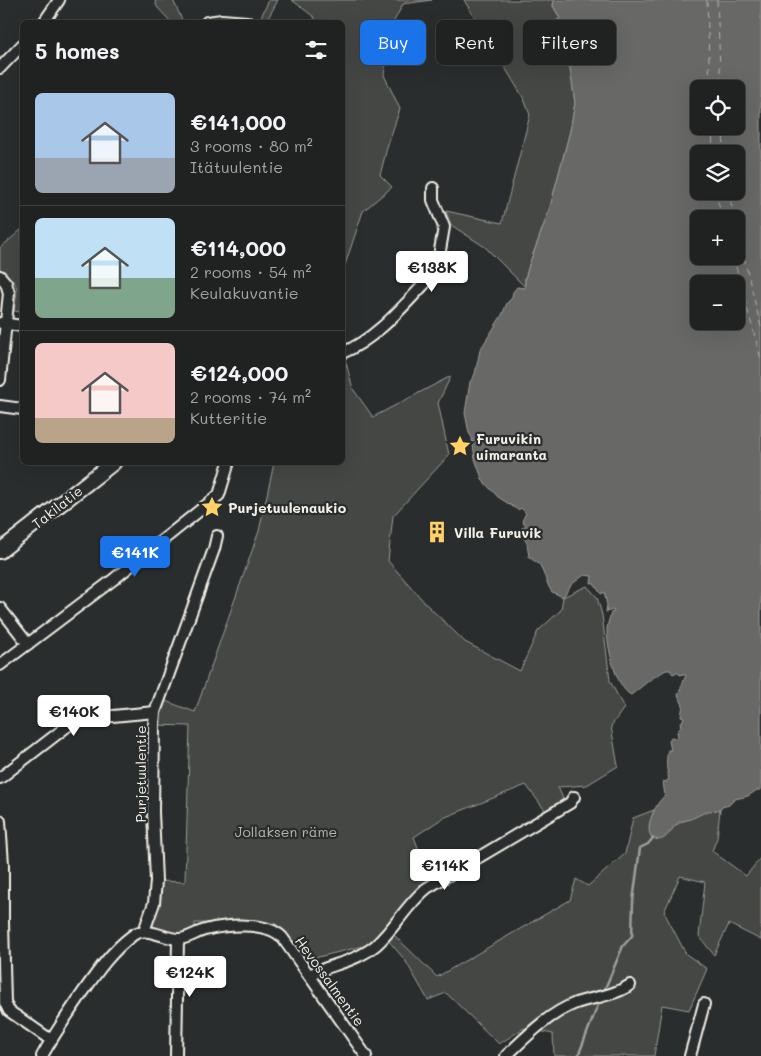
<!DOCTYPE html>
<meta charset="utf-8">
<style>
body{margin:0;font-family:Mali,sans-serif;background:#282a2a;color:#f1f3f6;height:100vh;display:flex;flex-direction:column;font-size:19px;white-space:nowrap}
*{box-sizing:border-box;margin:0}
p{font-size:16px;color:#a2a4a5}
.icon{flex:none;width:28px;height:28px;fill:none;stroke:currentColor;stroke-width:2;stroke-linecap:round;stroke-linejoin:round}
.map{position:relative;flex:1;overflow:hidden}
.drawer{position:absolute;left:20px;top:20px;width:325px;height:445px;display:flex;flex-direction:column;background:#202222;border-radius:8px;box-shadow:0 5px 20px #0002,0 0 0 1px #3d3f40}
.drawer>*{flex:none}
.top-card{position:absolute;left:360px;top:20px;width:325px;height:45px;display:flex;gap:10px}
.fabs{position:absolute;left:690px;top:80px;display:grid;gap:10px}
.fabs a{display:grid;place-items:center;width:55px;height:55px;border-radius:8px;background:#202222;box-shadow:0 5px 20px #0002,0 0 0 1px #3d3f40;font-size:25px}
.price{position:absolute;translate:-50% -42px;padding:0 11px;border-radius:5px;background:#fff;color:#222;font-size:16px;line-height:32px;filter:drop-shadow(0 1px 2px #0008)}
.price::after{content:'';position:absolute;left:50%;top:30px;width:15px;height:11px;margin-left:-8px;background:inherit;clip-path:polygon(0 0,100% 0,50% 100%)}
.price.on{background:#1a73e8;color:#fff}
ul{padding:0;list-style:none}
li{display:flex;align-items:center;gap:15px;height:125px;padding:0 15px}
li+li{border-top:1px solid #3d3f40}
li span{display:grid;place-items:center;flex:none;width:140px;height:100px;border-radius:8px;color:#555}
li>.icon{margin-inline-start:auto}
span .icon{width:60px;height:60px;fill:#fffc;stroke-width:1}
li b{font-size:21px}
h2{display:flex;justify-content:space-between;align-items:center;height:60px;padding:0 15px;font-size:21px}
.tag{padding:0 18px;border-radius:8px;background:#202222;box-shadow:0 5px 20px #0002,0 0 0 1px #3d3f40;font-size:18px;line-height:45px}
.tag.on{background:#1a73e8;color:#fff}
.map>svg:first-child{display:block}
.green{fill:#444645;stroke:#9c9c96}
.water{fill:#676866;stroke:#9f9f9a;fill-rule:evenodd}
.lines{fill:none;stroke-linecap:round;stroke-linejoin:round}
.stream{stroke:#9f9f9a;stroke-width:2.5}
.ferry{stroke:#b5b3ae;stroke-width:1;stroke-dasharray:6 5;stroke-linecap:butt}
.street-casing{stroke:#f4f1e8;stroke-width:14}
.secondary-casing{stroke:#f4f1e8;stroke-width:18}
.street{stroke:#2a2d2e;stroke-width:10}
.secondary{stroke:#2a2d2e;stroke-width:14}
.labels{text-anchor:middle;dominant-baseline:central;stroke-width:4.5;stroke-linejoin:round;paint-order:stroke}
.poi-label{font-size:14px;font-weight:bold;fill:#f4f1e8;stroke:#2a2d2e;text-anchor:start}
.street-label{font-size:14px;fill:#f4f1e8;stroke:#2a2d2e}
.park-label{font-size:14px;fill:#b6b5af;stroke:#2a2d2e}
</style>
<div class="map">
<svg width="761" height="1056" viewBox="0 0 761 1056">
<rect width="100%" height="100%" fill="#2a2d2e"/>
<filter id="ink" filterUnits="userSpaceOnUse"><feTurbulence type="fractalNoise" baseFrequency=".02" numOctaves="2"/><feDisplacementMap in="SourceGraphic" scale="10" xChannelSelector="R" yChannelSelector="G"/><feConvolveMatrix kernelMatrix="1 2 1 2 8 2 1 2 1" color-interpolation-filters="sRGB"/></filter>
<g filter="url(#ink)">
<!-- green -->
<g class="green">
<path d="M155,0H173L183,22H171L157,7Z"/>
<path d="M269,0H278L266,22L260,19Z"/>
<path d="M292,0H432L403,4L391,27L384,75L400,109L388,144L380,175L392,187L363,211L343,271L342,22H317L314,17Z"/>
<path d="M464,0H554L553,6L560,18L557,31L569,61L575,103L570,131L549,211L529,265L525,279V287L485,247L451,225L446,211L502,223L530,115L524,99Z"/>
<path d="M22,229V312L14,311C18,286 21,286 0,269V248Z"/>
<path d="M344,355L353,389L373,417L451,376L438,403L449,455L393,516L388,561L427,605L465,642L520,671L538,631L561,610L563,597L587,586L597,597L602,615L610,681L624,708L611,726L618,766L587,785L558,787L564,801L547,813L526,785L443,818L414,837L428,873L433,880L368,945L310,959L302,958L289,938L276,924L195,923V930C179,935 170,935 154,929L152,925L160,881L185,882L190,726L154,725L160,699L195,712L259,531L274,463L342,462L343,356Z"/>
<path d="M654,810L649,826L664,838C669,834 671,830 675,826C678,823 702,812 708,811C711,810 716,810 720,810L717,838L712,851L746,876L761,857V940L729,924L714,955L699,936L705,882L680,876L664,912L686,954L707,969L689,1010L662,1005L654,1056H554L553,1034L524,1028L499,1044L446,993L428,1000L405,960L388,940L393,934L437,977L570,900L576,879L588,886L625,854L633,818Z"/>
</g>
<!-- water -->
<path class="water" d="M554,0H761V790H757L748,796L735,799L729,805L722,807L720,810C703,810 701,816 687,820C680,822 686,819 679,822C671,827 667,843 655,839C640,834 657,800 665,796L663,781L665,782L669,779C666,770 666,759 668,750H671L669,741L671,737L675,738L678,735L677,732L681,727L680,722H682L684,717L681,716L683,705L678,695L686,675L683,674L680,675L677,672L673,674L670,670H666L651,679L631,695C615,687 607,645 607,629C607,624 610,618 611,613L614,612L613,610L606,612L607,605L604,592L601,594L594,584L591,583L592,576L584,575L571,585L563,597L552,592L549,587L540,565L529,557L527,543L521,533L522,528L526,525L522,521L526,513L521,508L518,510L498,497L483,481L475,459L472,438L469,433L465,413L470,382L475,374L480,350L502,315L507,303L512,298L513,292L517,287L525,288V279L529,265L549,211L570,131L575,103L569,61L557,31V20L560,18L553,6ZM699,89H736V126H699ZM699,154H736V191H699ZM699,219H736V256H699ZM699,284H736V321H699Z"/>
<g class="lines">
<!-- stream -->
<g class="stream">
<path d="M604,991L623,946L632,936L633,901L640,848L648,844L653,838"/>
<path d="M578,1056L598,1005"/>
</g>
<!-- ferry -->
<g class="ferry">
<path d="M707,0L710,89"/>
<path d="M717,0L721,89"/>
<path d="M712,126L713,154"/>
<path d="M723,126L724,154"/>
<path d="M715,191L723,219"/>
<path d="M728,191L735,219"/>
<path d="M736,225L761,327"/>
<path d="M733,256L761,359"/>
</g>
<!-- street casing -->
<g class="street-casing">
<g id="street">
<path d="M44,22L59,0"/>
<path d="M207,22L222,20L247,22"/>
<path d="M0,68L22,45"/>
<path d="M0,276L6,283L9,293L0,380"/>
<path d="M1,323L22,326"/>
<path d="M342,353C379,338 407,301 434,274L437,268L444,227L433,200V188"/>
<path d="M0,406L22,409"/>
<path d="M0,608L28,644"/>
<path d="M0,665L114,579L219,495L229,462"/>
<path d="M0,778L74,721L81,719L155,712"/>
<path d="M0,821L3,864V922L5,1003L9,1011L51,1040"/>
<path d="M144,931L154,903L156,881L153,812L154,725L155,712L214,549L217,536"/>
<path d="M309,975C331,964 356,962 376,945C395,928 407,904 427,888L570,803L574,797"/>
<path d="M42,1056C53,1036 66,1017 79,998C95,975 110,952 133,935C147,925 165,940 180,939C189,938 197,932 205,930C225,925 266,921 282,937L366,1056"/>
<path d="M176,1056L178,939"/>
<path d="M506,1056C527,1036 548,1014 576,1003C594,997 614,996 630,985"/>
<path d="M690,1056L704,1004"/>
</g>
</g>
<!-- secondary casing -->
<g class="secondary-casing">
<path id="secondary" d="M0,551L114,462"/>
</g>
<!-- street -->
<use href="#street" class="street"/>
<!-- secondary -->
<use href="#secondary" class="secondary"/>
</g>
</g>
<!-- icons -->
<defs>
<g id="sight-bare" transform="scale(1.725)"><path d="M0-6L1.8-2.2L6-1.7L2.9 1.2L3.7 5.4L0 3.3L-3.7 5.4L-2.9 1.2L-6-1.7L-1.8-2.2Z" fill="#ffd166" stroke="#2a2d2e" stroke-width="2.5" paint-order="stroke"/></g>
<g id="building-bare" transform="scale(1.725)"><path d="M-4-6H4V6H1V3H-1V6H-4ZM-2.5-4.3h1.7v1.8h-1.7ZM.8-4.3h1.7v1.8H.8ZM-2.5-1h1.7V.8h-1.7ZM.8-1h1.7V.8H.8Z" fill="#ffd166" stroke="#2a2d2e" stroke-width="2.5" paint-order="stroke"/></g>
</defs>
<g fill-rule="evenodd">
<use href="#sight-bare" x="460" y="446"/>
<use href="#sight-bare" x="212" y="507"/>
<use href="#building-bare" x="437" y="532"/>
</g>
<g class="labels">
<!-- poi labels -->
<g class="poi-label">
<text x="476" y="438">Furuvikin<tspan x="476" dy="16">uimaranta</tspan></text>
<text x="228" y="507">Purjetuulenaukio</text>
<text x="454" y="532">Villa Furuvik</text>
</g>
<!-- street labels -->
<g class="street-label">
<text transform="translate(57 507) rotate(-38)">Takilatie</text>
<text transform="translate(140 774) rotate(-90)">Purjetuulentie</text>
<text transform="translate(330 981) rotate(54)">Hevossalmentie</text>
</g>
<!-- park labels -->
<g class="park-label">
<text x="286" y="831">Jollaksen räme</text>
</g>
</g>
</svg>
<div class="fabs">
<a><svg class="icon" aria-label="locate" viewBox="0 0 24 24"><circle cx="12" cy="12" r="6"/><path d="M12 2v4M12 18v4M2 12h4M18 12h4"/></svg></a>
<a><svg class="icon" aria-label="layers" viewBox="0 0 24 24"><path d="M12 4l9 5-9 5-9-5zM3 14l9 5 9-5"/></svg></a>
<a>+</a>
<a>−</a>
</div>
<b class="price" style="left:432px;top:293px">€138K</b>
<b class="price on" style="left:135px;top:578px">€141K</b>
<b class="price" style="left:74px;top:737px">€140K</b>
<b class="price" style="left:445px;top:891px">€114K</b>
<b class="price" style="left:190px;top:998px">€124K</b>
<div class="top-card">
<a class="tag on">Buy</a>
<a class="tag">Rent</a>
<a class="tag">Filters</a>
</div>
<section class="drawer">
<h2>5 homes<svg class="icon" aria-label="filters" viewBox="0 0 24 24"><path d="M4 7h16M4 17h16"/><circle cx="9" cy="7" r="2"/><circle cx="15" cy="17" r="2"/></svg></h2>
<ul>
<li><span style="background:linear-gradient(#a9c7e8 65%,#9aa5b1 0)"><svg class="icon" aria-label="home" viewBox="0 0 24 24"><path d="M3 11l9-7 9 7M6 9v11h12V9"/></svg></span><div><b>€141,000</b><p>3 rooms · 80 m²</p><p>Itätuulentie</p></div></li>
<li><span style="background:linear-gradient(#bfe0f5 60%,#7fa58c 0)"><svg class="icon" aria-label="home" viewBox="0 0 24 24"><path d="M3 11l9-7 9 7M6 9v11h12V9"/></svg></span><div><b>€114,000</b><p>2 rooms · 54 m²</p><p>Keulakuvantie</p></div></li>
<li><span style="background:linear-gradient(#f6c9c9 75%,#b9a48a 0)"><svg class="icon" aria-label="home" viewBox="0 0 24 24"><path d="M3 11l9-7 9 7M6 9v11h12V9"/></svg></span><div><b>€124,000</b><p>2 rooms · 74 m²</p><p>Kutteritie</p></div></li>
</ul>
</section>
</div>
